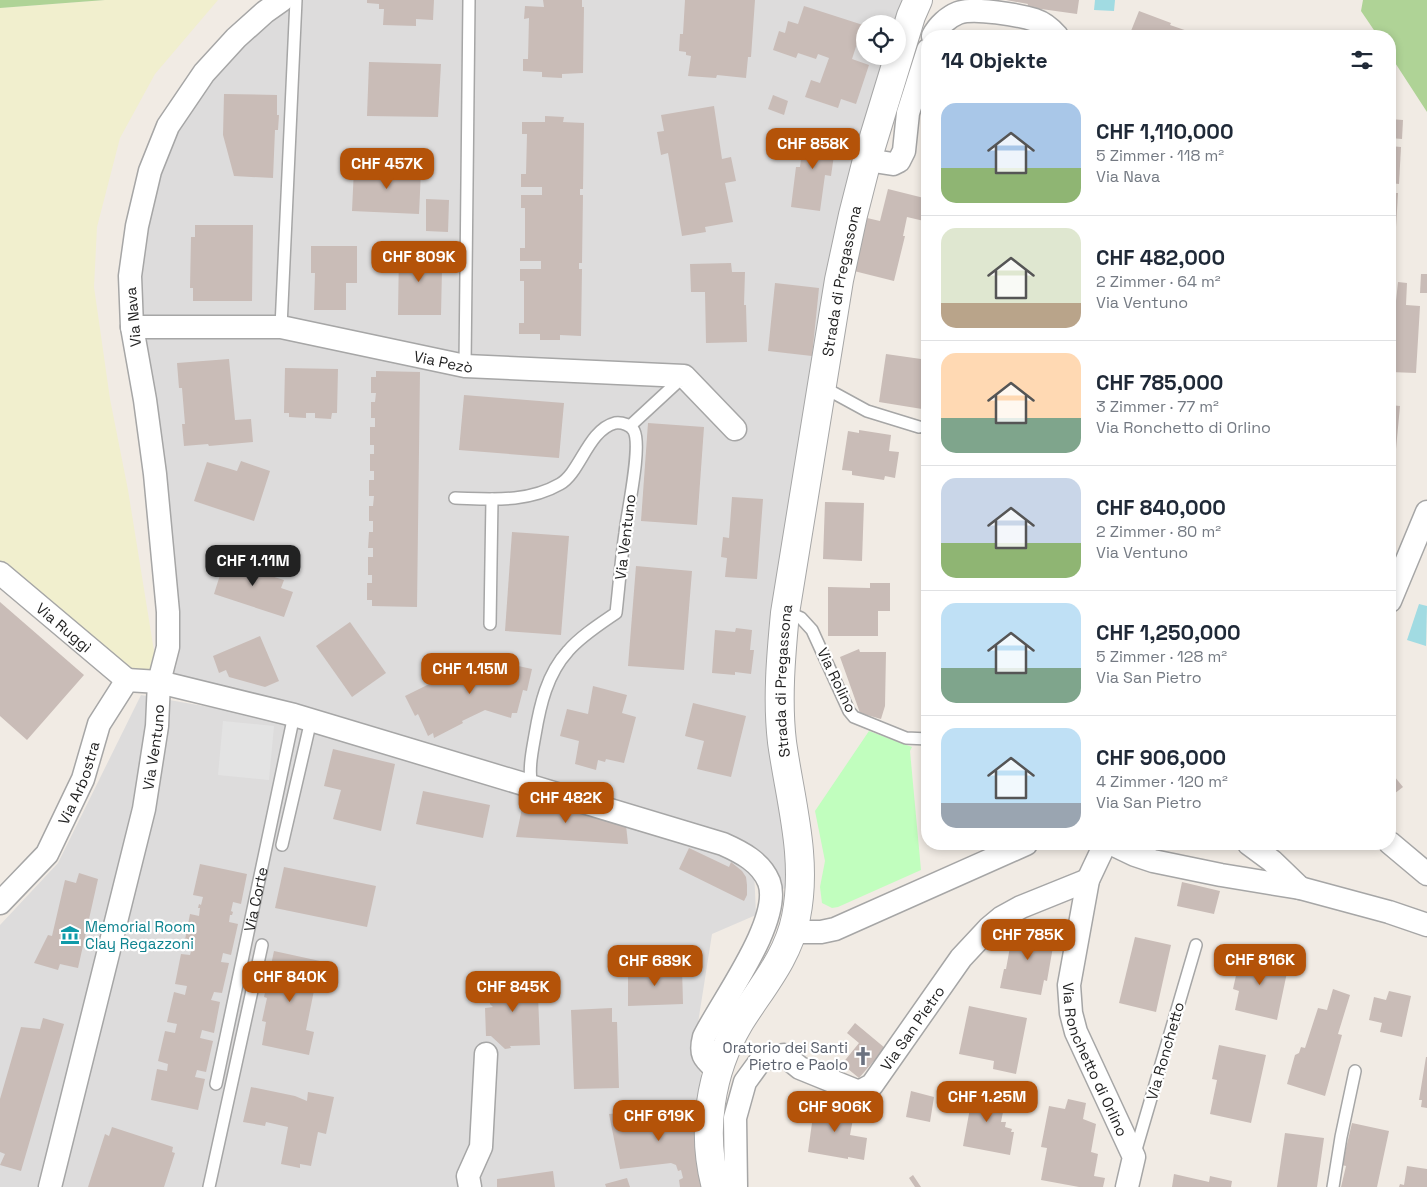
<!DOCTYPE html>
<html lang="de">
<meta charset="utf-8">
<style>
body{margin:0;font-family:"Space Grotesk",sans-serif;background:#f2f2f3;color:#1f2937;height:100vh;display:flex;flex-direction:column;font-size:19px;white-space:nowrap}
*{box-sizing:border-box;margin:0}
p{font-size:16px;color:#747a83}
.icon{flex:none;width:28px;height:28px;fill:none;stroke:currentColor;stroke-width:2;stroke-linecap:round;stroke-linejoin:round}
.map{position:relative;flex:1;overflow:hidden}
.panel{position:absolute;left:921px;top:30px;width:475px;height:820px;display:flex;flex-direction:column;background:#fff;border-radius:20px;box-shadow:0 2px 8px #0003}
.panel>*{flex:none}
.fabs{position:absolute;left:856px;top:15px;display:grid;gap:10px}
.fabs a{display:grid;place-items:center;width:50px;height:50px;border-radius:50%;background:#fff;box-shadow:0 2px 8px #0003;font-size:25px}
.price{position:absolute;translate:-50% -42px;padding:0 11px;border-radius:10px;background:#b45309;color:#fff;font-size:16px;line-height:32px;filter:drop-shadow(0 1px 2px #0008)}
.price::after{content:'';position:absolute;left:50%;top:30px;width:15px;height:11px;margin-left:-8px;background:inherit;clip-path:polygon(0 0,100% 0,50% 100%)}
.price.selected{background:#222;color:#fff}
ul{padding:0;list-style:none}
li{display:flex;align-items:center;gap:15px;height:125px;padding:0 20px}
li+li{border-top:1px solid #e0e1e3}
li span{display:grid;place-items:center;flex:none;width:140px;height:100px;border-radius:15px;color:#555}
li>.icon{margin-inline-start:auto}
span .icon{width:60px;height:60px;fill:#fffc;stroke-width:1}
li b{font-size:21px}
h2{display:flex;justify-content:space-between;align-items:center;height:60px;padding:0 20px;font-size:21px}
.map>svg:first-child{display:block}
.residential{fill:#dddcdc;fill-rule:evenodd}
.farmland{fill:#f1efce}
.forest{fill:#afd396}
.park{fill:#c1febe}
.parking{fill:#e3e3e3}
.water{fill:#a1dbe2}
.building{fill:#c9bcb7}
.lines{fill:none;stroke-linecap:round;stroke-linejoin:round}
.service-casing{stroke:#a6a6a6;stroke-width:14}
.minor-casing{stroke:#a6a6a6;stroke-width:25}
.tertiary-casing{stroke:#a6a6a6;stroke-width:30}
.service{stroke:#fff;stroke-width:11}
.minor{stroke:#fff;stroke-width:22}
.tertiary{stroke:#fff;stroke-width:28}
.labels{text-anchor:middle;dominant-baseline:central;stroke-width:4.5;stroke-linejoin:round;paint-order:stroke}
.street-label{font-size:15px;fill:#1f1f1f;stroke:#fff}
.culture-label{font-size:15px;fill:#0d838f;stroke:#fff;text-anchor:start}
.worship-label{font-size:15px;fill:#5b616d;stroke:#fff;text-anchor:end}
</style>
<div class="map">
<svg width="1427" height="1187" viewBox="0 0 1427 1187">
<rect width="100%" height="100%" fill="#f1ebe4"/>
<!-- residential -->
<g class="residential">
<path d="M282,0H918L867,160L785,613L800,887L771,890L751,860L159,682L168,647L130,276L168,126ZM865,24H898V56H865Z"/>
<path d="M141,695L317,726L646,826L754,869L756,915L712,934L695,1042L707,1108L715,1187H0V925L58,863Z"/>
</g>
<!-- farmland -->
<path class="farmland" d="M105,0H218L155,74L120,138L97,227L94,287L110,399L128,490L159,682L127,680L0,573V8Z"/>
<!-- forest -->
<g class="forest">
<path d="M0,0H105L0,8Z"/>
<path d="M1363,0H1427V112L1390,55V36H1378L1361,11Z"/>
</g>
<!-- park -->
<path class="park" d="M869,731L912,747L910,751L921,870L838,907L832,908L822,903L820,887L825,861L815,811Z"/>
<!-- parking -->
<path class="parking" d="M223,721L274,726L269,780L218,775Z"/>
<!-- water -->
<g class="water">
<path d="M1095,0H1115L1114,11L1094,10Z"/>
<path d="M1419,604L1427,606L1426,646L1407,640Z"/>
</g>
<!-- building -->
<g class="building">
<path d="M367,0H434L433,20L416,19V26L383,25L384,9H379V4L367,3Z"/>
<path d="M543,0H582V7H584L583,73L562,74V78L542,77V72L523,71V59H528L529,18L524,19L525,6L544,7Z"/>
<path d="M685,0H755L751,57H748L746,78L717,75L716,78L688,76L691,56L686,55V52L679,51L680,34H683Z"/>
<path d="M1006,0H1079L1077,14L1027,7L1028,4Z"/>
<path d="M804,6L863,25L852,59L869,65L856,104L841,99L838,108L805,97L811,80L820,83L829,58L818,54L816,59L798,53L796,58L773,50L779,31L785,33L788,21L798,24Z"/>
<path d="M1139,11L1171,23L1170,25L1202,36H1144L1131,31Z"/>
<path d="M369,62L441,64L438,117L367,116Z"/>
<path d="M224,94L277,95V115H279L278,130H275L273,178L234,176L223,135Z"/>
<path d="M773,95L788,101L784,115L768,109Z"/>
<path d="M714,106L722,159L731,157L736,181L725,183L733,222L705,227L706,232L682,236L668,153L661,155L657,132L664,131L661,115Z"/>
<path d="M545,116L564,117L563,122L584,123L583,189H580V195H583L582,263H579V269H582L581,336L560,335V340H540V334H519V323H524V281H520V269H541V261H520V248H525V208H521V195H542V187H521V174H526L527,134H522V122H545Z"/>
<path d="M1390,119L1403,120L1402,139L1390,138Z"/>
<path d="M805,130L837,134L831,176L825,175L820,211L791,207L796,167H800Z"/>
<path d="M1390,146L1401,147L1399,184L1390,183Z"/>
<path d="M396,162L404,163V170L421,171L419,214L352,211L354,168L396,170Z"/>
<path d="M888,189L928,199L924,221L907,217L903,236H905L894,281L850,270L861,227L865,228L867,218L880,221Z"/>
<path d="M1390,193H1398L1396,227H1390Z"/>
<path d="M426,199L449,200L448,232L426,231Z"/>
<path d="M195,225H253L252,301H193V288H190L191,237H195Z"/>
<path d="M1390,234H1395L1394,254H1390Z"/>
<path d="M311,246H357V283H346V310H314L315,273H311Z"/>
<path d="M399,249H437V269H442L441,315H398Z"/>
<path d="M731,263L732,272H745L744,305H746L747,342L706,343L705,292H691L690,264Z"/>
<path d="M1421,274H1427V293H1420Z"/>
<path d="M1398,282L1407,283L1406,305L1420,306L1416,373L1390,372V300L1396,301Z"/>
<path d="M775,283L819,288L812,356L768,351Z"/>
<path d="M886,354L928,360V374L922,409L879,402Z"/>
<path d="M229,359L235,420L251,419L253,442L209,446L208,444L184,446L182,424H185L182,388H179L177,363Z"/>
<path d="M285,368L338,369L337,413H332L331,419L315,418V413H306V418L289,417V413H284Z"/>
<path d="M376,371L420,372L417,607L372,606V600H367V583H372V575H368V557H373V548H368L369,532H373V521H369V506H373L374,496H369V480H374V471H370V454H374V445H370V427H375V418H371V402H375L376,393H371V377H376Z"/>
<path d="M464,395L564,403L559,458L459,450Z"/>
<path d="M1390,405L1400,406L1396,449H1392L1391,462H1390Z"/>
<path d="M648,423L704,427L697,525L641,521Z"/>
<path d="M859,430L891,435L889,451L899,452L895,478L885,476L884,480L852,475V471L842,470L848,431L859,433Z"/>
<path d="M241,461L270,471L254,521L194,501L207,462L237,471Z"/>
<path d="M732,497L763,499L757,579L725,577L727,558L721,557L723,537L729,538Z"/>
<path d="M825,502L864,503L862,561L823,559Z"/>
<path d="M512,532L569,536L561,635L505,631Z"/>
<path d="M226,556L273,572L271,576L284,580L281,588L293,592L284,617L214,594Z"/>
<path d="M636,566L692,571L684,670L628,666Z"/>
<path d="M870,583H890V611H878V636H828V587L870,588Z"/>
<path d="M0,602L84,675L27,740L0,716Z"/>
<path d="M350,622L386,673L352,697L316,646Z"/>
<path d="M736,628L752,630L750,650H754L751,674L735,672V675L712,673L715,630L735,632Z"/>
<path d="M260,636L279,681L265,687L229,677L226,670L219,673L213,656Z"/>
<path d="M859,649L860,652H886L885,706L881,719L860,713L840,657Z"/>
<path d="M482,658L532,669L527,691L523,690L517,713H512L511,718L485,710L462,721L463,723L434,738L433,733L428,736L418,714L415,716L405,696Z"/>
<path d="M593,686L627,695L622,713L636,717L624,763L606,759L605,762L598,760L596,770L575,764L579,741L560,736L567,709L588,714Z"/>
<path d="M693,703L746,716L731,777L697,769L704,741L685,736Z"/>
<path d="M333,749L395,764L381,831L333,819L341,790L324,786Z"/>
<path d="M1390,771L1403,787L1390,797Z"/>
<path d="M423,791L490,805L483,838L416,824Z"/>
<path d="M525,794L626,825L628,844L516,837Z"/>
<path d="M689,848L729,867L731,862L742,871L746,877L747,885V895L744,901L679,869Z"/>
<path d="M200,864L247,874L241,904L233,902L231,911L233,912L232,915H230L229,922L238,924L231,955L223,953L221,962L229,963L222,993L214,992L211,1000L220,1002L214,1033L202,1030L200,1038L213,1041L206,1072L197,1070L195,1077L205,1079L198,1110L151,1100L157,1069L167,1071L168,1064L158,1061L165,1031L175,1033L177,1024L167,1022L174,992L185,995L187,986L175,984L181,954L190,955L192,947L184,945L190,914L199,916L200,908H198L199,904L201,905L203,897L193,895Z"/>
<path d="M284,867L376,886L367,927L275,908Z"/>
<path d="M79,873L98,879L78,968L60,964L58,970L34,963L48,935L52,936L65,880L76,883Z"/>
<path d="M1182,882L1220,891L1214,914L1177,906Z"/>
<path d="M1014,925L1039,930L1038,935L1052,937L1051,941H1054L1047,981L1044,980L1041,995L1000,988L1004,969H1006Z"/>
<path d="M1135,937L1171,945L1156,1012L1119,1003Z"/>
<path d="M274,951L320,961L306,1030L314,1032L309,1055L262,1045L266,1022L262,1021L267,998L264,997Z"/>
<path d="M1241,953L1289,963L1277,1020L1235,1010L1239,991L1233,989Z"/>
<path d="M682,967L683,1004L628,1006V969Z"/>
<path d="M521,975L523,984L527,985L538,995L540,1045L510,1046L511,1048L505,1049L491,1036H486L485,1008L493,1007L490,1004L489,976Z"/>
<path d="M1333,989L1350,995L1338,1034L1342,1035L1325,1096L1287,1084L1295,1055L1299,1053L1301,1047L1305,1048L1318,1008L1327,1010Z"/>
<path d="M1389,991L1411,996L1402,1037L1380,1032L1382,1023L1369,1020L1374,997L1386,1000Z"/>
<path d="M969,1006L1027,1018L1016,1074L993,1069L994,1061L959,1054Z"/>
<path d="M612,1008V1022H617L619,1088L574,1089L571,1010Z"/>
<path d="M43,1018L64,1024L21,1171L0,1165L5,1154L0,1152V1099L21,1027L40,1029Z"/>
<path d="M855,1023L885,1048L859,1078L842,1064L859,1043L847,1033Z"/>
<path d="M1219,1045L1266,1055L1251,1123L1210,1114L1217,1080L1212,1079Z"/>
<path d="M1426,1057H1427V1108L1421,1107L1422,1100H1419Z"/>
<path d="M971,1086L1000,1092L998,1100L1005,1102L1001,1122H1006L1005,1127L1012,1129L1011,1132H1014L1010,1155L963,1146L971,1103L967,1102Z"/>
<path d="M251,1087L295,1096L307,1101L308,1092L334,1097L326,1134L318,1132L311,1166L300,1164V1168L281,1164L288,1127L266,1122L265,1126L243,1122Z"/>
<path d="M911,1091L934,1097L930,1122L906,1117Z"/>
<path d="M1068,1099L1086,1103L1083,1119L1096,1124L1091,1152L1098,1154L1094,1176L1105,1178L1103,1187H1079L1041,1180L1047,1148L1041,1147L1049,1106L1065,1109Z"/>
<path d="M815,1101L855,1108L850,1135L867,1138L864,1160L848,1157V1159L808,1152Z"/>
<path d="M692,1106L696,1154L709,1187H680L679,1180L683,1178L681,1170L678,1171L676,1165L671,1163L620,1169L609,1114Z"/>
<path d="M1352,1123L1389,1131L1377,1187H1341L1346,1166L1342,1165Z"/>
<path d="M112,1127L173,1147L172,1152L175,1153L164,1187H88L105,1134L109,1136Z"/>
<path d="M1285,1133L1324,1138L1317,1187H1277Z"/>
<path d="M1407,1166L1427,1169V1187H1399L1400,1184L1404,1185Z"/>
<path d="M553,1171L555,1187H497V1179Z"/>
<path d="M1174,1174L1209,1182L1210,1176L1232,1181L1231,1187H1172Z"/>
<path d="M913,1175L921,1187H915L909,1178Z"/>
<path d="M627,1178L630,1187H606L605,1184Z"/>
</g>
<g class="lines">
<!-- service casing -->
<g class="service-casing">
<g id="service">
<path d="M281,327L296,0"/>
<path d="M465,366L469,0"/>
<path d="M823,387L867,411L919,427"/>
<path d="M630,426L683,377"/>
<path d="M455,498C491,499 527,503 560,484C580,473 588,430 615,423C622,422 631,425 634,431C642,447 627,513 625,533C621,560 619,586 616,613C600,624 581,636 568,651C547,674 540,705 535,735C532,752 528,770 532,788"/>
<path d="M785,613L794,615L801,618L812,630L849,711L854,717L906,738L928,739"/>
<path d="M490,624L492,499"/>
<path d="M282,845L311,720"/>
<path id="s1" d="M216,1084L294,715"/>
<path d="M1135,1153L1196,945"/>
<path d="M209,1187L262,945"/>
<path d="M1333,1187L1341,1137L1355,1071"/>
</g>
</g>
<!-- minor casing -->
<g class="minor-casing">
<g id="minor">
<path d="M933,36C938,26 948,17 958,13C974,7 1019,15 1035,20C1044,23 1051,29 1057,36"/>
<path d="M867,160L893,164L899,161L904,151L908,113L928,50"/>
<path id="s2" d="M132,327H281L465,366L684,376L735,429"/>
<path id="s3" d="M0,573L127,680"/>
<path d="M1390,601L1427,512"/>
<path d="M1390,843L1427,874"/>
<path id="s4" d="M1105,844L1088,880L1069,985L1071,1013L1076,1032L1134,1157L1127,1187"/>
<path d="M1112,844L1135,855L1153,861L1221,875L1300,888L1389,912L1427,925"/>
<path d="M1249,844L1272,861L1300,888"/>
<path id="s5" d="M0,903L47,854L83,779L99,724L127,680L159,682L294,715L723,844C741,852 761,862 769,882C783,920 721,1002 704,1037C699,1056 705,1059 718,1071"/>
<path d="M791,932H821L835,929L1026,844"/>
<path id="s6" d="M50,1187L144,809L157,726L159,682L168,647V612L155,474L145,400L132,327L130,276L137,226L150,171L168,126L204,73L236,38L265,12L282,0"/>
<path d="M470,1187L468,1176L481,1147L486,1054"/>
<path id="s7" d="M736,1187L735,1118L745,1082L761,1060L784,1055L800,1068L859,1092L872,1085L961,958L989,928L1001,918L1021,907L1088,880"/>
</g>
</g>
<!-- tertiary casing -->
<g class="tertiary-casing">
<g id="tertiary">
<path id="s8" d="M716,1187C701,1132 710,1072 739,1023C760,989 788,958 796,917C808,858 790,800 782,742C777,700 781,655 785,613L839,280L853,215L867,160L911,16L918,0"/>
</g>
</g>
<!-- service -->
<use href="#service" class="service"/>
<!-- minor -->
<use href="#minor" class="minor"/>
<!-- tertiary -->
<use href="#tertiary" class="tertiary"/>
</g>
<!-- icons -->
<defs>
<g id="museum-bare" transform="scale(1.5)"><path d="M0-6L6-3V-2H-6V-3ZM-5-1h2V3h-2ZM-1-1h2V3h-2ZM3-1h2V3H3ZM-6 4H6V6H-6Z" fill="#0f9aa8" stroke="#fff" stroke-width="2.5" paint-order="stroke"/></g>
<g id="church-bare" transform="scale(1.5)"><path d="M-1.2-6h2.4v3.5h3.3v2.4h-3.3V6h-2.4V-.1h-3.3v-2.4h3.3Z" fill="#6b7280" stroke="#fff" stroke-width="2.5" paint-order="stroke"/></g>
</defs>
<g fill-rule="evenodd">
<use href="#museum-bare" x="70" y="935"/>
<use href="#church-bare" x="863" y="1056"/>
</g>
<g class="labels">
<!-- street labels -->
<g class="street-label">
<text stroke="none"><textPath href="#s8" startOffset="934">Strada di Pregassona</textPath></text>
<text transform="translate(133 317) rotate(-95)">Via Nava</text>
<text stroke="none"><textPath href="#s2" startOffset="315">Via Pezò</textPath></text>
<text transform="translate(625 537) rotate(-83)">Via Ventuno</text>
<text stroke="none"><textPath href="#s3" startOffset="84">Via Ruggì</textPath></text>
<text transform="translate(837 680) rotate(64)">Via Rolino</text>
<text stroke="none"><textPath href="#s8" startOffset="529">Strada di Pregassona</textPath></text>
<text stroke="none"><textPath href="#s6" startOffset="452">Via Ventuno</textPath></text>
<text stroke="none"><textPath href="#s5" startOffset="146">Via Arbostra</textPath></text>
<text stroke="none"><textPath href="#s1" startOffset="189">Via Corte</textPath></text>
<text stroke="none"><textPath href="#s7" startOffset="326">Via San Pietro</textPath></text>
<text transform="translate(1165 1051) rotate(-74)">Via Ronchetto</text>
<text stroke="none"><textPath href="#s4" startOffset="226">Via Ronchetto di Orlino</textPath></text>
</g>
<!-- culture labels -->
<g class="culture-label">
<text x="85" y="926">Memorial Room<tspan x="85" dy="17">Clay Regazzoni</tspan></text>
</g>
<!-- worship labels -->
<g class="worship-label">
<text x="848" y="1047">Oratorio dei Santi<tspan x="848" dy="17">Pietro e Paolo</tspan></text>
</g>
</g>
</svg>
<div class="fabs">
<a><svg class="icon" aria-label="locate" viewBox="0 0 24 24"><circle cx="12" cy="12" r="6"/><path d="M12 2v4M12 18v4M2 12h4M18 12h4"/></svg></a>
</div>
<b class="price" style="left:813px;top:170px">CHF 858K</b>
<b class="price" style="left:387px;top:190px">CHF 457K</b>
<b class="price" style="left:419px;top:283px">CHF 809K</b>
<b class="price selected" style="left:253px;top:587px">CHF 1.11M</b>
<b class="price" style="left:470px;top:695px">CHF 1.15M</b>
<b class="price" style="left:566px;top:824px">CHF 482K</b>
<b class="price" style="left:1028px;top:961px">CHF 785K</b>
<b class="price" style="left:1260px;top:986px">CHF 816K</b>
<b class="price" style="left:655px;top:987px">CHF 689K</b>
<b class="price" style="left:290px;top:1003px">CHF 840K</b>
<b class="price" style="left:513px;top:1013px">CHF 845K</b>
<b class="price" style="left:987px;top:1123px">CHF 1.25M</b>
<b class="price" style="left:835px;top:1133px">CHF 906K</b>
<b class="price" style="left:659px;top:1142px">CHF 619K</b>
<section class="panel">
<h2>14 Objekte<svg class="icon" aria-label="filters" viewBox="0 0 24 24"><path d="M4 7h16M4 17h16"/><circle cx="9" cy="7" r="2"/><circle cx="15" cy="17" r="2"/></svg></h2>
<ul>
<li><span style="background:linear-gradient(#a9c7e8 65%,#8fb573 0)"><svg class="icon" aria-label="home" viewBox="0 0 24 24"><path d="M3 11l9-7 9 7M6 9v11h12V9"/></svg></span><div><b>CHF 1,110,000</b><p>5 Zimmer · 118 m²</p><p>Via Nava</p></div></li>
<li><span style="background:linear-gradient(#dfe7d0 75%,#b9a48a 0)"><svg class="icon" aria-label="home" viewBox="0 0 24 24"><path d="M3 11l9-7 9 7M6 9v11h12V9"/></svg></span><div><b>CHF 482,000</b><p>2 Zimmer · 64 m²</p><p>Via Ventuno</p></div></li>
<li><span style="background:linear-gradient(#ffd9b3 65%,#7fa58c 0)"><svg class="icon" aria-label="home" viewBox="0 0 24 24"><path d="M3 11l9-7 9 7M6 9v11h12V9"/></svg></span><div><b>CHF 785,000</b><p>3 Zimmer · 77 m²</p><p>Via Ronchetto di Orlino</p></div></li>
<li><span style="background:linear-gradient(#c9d6e8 65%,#8fb573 0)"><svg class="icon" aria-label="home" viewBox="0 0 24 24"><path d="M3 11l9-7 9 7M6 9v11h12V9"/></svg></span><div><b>CHF 840,000</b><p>2 Zimmer · 80 m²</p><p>Via Ventuno</p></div></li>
<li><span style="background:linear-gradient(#bfe0f5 65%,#7fa58c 0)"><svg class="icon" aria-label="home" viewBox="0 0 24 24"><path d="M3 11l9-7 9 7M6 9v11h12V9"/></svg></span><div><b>CHF 1,250,000</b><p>5 Zimmer · 128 m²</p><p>Via San Pietro</p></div></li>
<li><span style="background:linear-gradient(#bfe0f5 75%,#9aa5b1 0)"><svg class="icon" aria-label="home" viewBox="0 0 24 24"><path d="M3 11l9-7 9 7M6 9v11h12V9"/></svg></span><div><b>CHF 906,000</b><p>4 Zimmer · 120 m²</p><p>Via San Pietro</p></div></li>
</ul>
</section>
</div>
